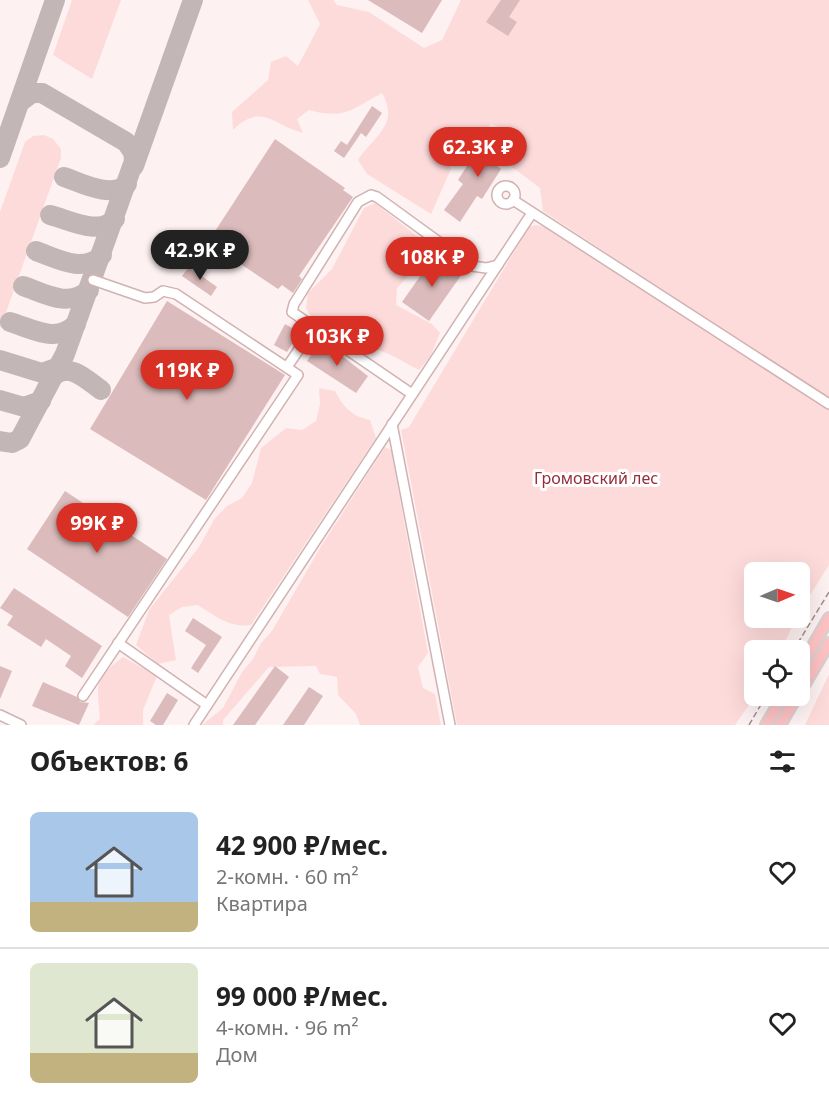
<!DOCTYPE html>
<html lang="ru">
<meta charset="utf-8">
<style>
body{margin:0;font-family:"Noto Sans",sans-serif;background:#f2f2f2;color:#222;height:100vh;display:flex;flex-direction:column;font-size:22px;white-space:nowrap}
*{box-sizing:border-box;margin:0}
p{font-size:20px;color:#767676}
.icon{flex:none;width:33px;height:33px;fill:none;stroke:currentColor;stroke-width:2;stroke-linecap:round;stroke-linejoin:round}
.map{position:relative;height:725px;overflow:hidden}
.drawer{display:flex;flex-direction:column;background:#fff;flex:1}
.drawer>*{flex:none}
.needle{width:39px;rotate:88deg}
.controls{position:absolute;left:744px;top:562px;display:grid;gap:12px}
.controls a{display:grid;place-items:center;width:66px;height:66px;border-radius:9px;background:#fff;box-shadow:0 6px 24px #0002;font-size:30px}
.price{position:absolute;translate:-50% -51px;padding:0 14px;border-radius:21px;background:#d93025;color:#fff;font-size:20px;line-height:39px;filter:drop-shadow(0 2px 3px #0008)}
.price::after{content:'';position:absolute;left:50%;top:36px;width:18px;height:14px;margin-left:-9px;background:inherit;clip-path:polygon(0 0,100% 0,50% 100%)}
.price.active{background:#222;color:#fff}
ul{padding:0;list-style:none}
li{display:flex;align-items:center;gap:18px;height:150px;padding:0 30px}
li+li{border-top:2px solid #e0e0e0}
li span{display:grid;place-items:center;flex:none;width:168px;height:120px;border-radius:9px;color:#555}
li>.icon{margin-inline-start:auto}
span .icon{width:72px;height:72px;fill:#fffc;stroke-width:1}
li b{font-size:26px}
h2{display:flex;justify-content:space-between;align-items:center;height:72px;padding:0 30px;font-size:26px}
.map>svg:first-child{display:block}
.green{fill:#fedbdb}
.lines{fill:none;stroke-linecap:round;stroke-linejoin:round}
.taxiway{stroke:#c2b6b6;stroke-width:20}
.building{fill:#dbbbbb}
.minor-casing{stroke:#d1b2b2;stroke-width:12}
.major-casing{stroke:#d4d1d1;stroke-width:14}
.path{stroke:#9c9090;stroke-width:1.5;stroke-dasharray:6 3;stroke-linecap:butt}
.minor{stroke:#fff;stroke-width:9}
.major{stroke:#fcc1c3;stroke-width:10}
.labels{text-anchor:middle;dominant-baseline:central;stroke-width:6;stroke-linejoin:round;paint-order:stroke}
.park-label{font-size:16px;fill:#952d3a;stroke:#fff}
</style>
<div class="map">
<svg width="829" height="725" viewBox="0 0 829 725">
<rect width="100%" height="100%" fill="#fef1f1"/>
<!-- green -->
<g class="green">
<path d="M72,0H121L92,79L53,55Z"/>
<path d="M308,0H333L337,5L369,12L424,48L442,40L461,0H829V400L543,211L540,188L508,164L516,154L518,134L491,124L477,142L457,146L446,157L451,169L431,214L367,174L358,160C374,136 400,125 382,93C352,109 345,120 309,110L297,119L303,133C273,125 261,102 233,130L232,112L268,80L271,62L286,56L298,66L320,24Z"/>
<path d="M44,135L53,139L61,149V158L0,329V212L25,142L33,136Z"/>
<path d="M375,203L433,249L397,288L396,305L432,324L440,333L430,357L419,370L391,355L317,325L306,308L308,293L332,269L364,208Z"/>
<path d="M536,225L545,227L829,408V565L800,611V573H754V618H796L781,651H754L755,696L735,725H457L401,430L409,427L529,227Z"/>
<path d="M319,388L335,391C344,408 352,416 370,420L376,438L251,625C229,628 215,616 198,605L182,607L169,615L176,660L158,664L136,645L149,610L199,547L215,518L227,506L242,498L252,483L261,448L286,428L302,430L316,421L320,404Z"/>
<path d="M385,447L391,450L428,653L418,667L423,688L435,694L441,725H360L356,714L338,695L337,677L320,674L316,666L269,667L223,720V725H202L223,708L242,672L253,659L261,643L272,631L320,548Z"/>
<path d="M123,657L157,676L143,710V725H93L100,719C97,682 93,680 123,657Z"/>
<path d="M829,675V725H805L828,676Z"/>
</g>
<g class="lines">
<!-- taxiway -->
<g class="taxiway">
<path d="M0,158L55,0"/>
<path d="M134,166L193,0"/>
<path d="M64,177C82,183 111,199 127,184"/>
<path d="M50,215C70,220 98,236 115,219"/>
<path d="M36,251C56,258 83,274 102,255"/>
<path d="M23,286C46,294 68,308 89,290"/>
<path d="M10,322C33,329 57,344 76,324"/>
<path d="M0,360L42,373L59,367"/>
<path d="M55,375C70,362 88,381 101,390"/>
<path d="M0,400L24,407L41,401"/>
<path d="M0,441L12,443L20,439L65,354L134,161L133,152L126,142L42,93H32L20,102"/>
</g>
</g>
<!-- building -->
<g class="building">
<path d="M368,0H442L422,33Z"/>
<path d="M501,0H520L509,17L517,22L508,36L486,22Z"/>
<path d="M372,106L382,113L366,137L361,133L344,158L334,151L341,141L347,145Z"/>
<path d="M496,134L511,143L496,165L501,169L482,199L477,196L460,222L444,210L463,184L458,180L476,152L482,156Z"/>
<path d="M275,139L345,188L343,190L353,197L299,276L302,279L293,293L282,285L278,289L208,242Z"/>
<path d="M435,255L462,274L429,321L402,302Z"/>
<path d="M189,267L217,287L211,296L182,276Z"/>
<path d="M167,301L285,375L206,500L90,429Z"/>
<path d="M285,324L299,332L287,352L274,345Z"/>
<path d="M321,340L368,376L356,393L307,361Z"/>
<path d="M65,491L167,559L128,617L27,549Z"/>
<path d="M14,588L102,646L82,678L65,666L71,656L46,639L41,647L7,625L13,616L0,608Z"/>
<path d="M193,618L222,637L198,673L191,668L206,645L185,631Z"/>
<path d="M0,666L12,671L0,699Z"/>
<path d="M275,666L289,677L255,725H233Z"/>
<path d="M43,682L77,697L80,702L89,703L79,725L32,706Z"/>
<path d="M309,687L323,696L304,725H283Z"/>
<path d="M167,693L178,700L163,725H156L150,721Z"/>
</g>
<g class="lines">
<!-- minor casing -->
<g class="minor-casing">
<g id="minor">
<circle cx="506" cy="195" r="9"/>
<path d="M513,200L829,404"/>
<path d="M287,367L313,329"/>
<path d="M412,394L292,312L294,304L358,202L371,195L377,197L472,266L486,268L498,265"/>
<path d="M392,424L450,725"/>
<path d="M118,643L207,705"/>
<path d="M83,696L298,375L176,294L163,291L154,297L145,298L93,280"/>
<path d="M0,715L21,725"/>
<path d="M194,725L532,213"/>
</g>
</g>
<!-- major casing -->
<g class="major-casing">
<g id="major">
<path d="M800,668L829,618"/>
<path d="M800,692L829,643"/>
<path d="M766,725L783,696"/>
<path d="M780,725L797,696"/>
</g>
</g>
<!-- path -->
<g class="path">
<path d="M793,651L829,592"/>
<path d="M749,725L766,696"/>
</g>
<!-- minor -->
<use href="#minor" class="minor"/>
<!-- major -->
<use href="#major" class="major"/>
</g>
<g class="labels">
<!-- park labels -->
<g class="park-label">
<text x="596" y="478">Громовский лес</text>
</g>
</g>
</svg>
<div class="controls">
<a><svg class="needle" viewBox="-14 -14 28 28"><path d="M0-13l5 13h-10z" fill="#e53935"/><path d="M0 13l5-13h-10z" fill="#767676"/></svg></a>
<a><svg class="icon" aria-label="locate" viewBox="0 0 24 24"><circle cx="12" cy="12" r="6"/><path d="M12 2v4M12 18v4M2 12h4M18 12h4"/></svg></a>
</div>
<b class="price" style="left:478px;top:178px">62.3K ₽</b>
<b class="price active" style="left:200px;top:281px">42.9K ₽</b>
<b class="price" style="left:432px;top:288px">108K ₽</b>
<b class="price" style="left:337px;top:367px">103K ₽</b>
<b class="price" style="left:187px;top:401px">119K ₽</b>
<b class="price" style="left:97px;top:554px">99K ₽</b>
</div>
<section class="drawer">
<h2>Объектов: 6<svg class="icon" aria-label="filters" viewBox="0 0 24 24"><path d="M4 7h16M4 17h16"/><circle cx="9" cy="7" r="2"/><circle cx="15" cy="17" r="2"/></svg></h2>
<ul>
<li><span style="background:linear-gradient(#a9c7e8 75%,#c2b280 0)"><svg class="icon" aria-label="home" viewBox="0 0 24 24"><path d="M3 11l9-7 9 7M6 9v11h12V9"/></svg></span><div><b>42 900 ₽/мес.</b><p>2-комн. · 60 m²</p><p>Квартира</p></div><svg class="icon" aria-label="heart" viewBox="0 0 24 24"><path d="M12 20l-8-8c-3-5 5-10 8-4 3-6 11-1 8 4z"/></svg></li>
<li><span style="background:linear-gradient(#dfe7d0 75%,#c2b280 0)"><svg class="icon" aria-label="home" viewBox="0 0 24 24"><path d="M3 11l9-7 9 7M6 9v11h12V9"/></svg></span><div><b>99 000 ₽/мес.</b><p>4-комн. · 96 m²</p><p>Дом</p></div><svg class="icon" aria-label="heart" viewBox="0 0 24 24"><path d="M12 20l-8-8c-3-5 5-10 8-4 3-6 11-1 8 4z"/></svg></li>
</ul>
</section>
